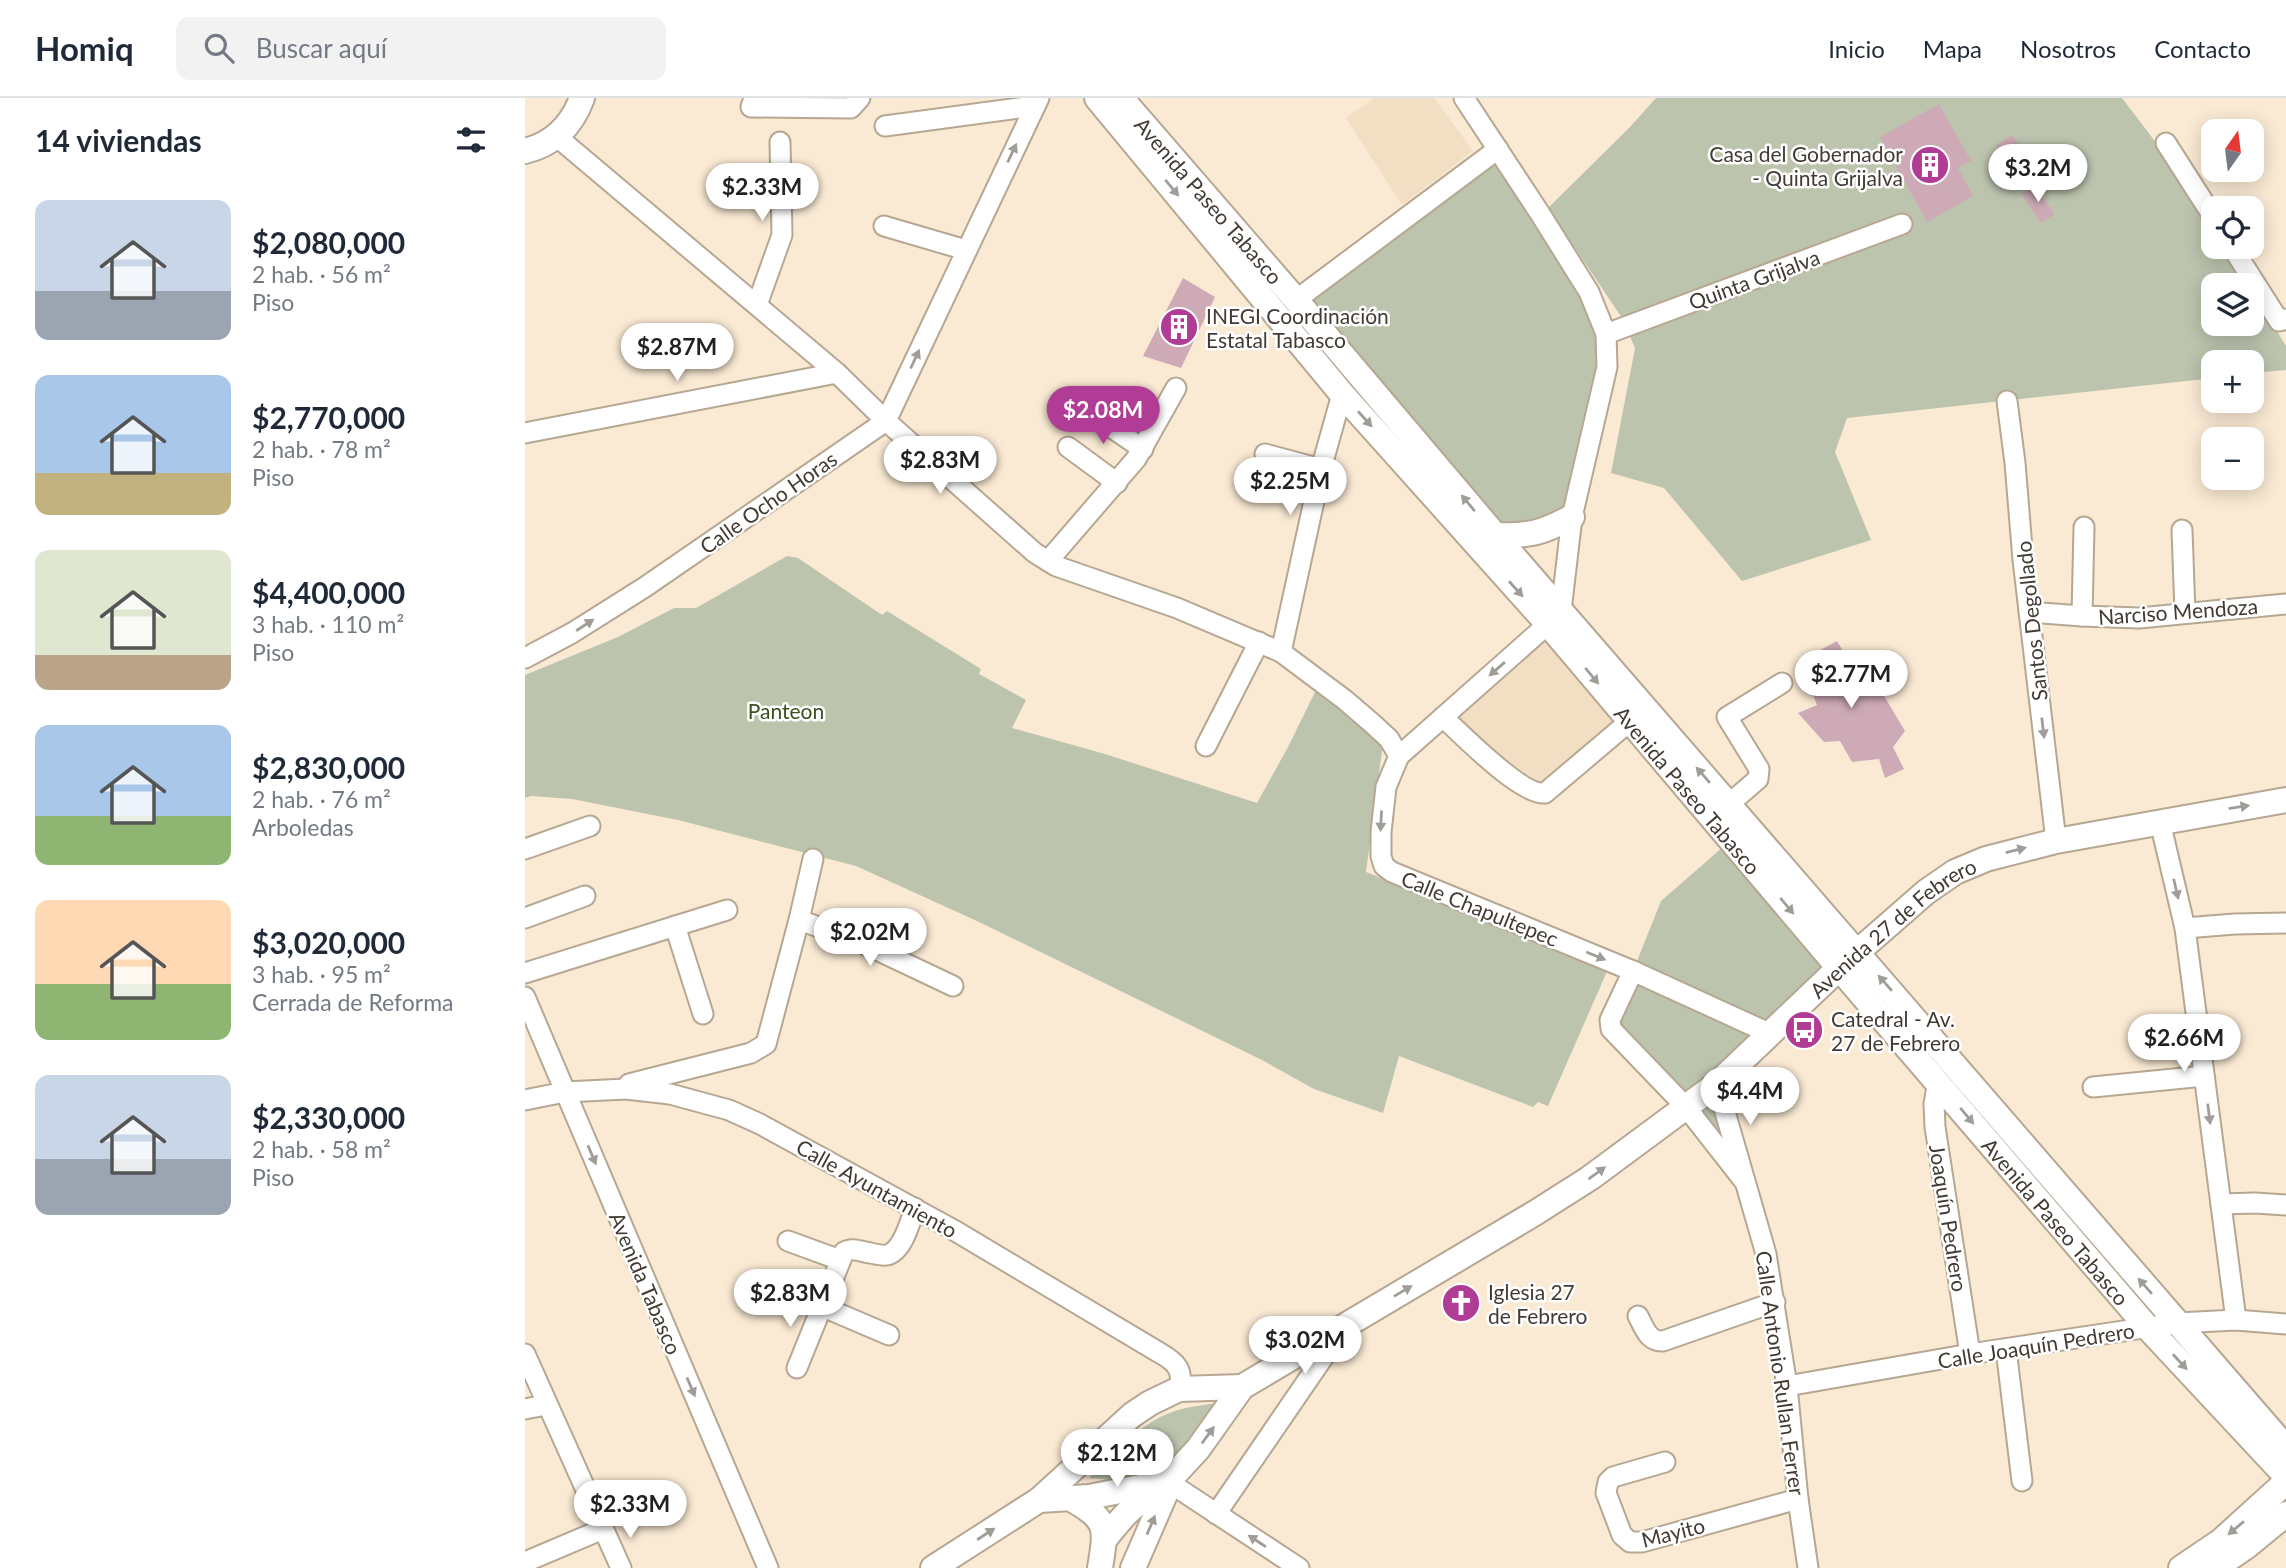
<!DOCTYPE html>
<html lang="es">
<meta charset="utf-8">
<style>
body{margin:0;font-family:Lato,sans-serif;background:#f2f2f3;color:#1f2937;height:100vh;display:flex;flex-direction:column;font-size:26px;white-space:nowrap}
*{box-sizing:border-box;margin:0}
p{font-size:23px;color:#747a83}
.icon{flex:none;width:38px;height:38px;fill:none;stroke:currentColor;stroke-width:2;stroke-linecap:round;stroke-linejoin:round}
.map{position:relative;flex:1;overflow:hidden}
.drawer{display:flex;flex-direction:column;background:#fff;width:525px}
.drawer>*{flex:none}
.needle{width:46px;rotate:14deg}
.controls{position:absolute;left:1676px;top:21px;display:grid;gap:14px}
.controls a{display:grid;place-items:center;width:63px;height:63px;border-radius:14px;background:#fff;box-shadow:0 4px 18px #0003;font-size:35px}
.price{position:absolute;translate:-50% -60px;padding:0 16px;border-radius:24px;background:#fff;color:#222;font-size:23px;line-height:46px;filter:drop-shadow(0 2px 4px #0008)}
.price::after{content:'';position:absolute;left:50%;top:42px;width:21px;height:16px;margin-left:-10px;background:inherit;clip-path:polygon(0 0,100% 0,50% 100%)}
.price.on{background:#b03c95;color:#fff}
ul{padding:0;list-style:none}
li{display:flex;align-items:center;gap:21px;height:175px;padding:0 35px}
li span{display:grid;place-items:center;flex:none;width:196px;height:140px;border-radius:14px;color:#555}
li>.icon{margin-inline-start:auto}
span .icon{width:84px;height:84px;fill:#fffc;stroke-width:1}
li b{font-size:30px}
h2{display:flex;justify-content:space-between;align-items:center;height:84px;padding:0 35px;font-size:30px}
header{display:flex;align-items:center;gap:42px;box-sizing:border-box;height:98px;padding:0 35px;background:#fff;border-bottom:2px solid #e0e1e3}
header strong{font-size:33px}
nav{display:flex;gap:38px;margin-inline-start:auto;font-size:24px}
.search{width:490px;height:63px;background:#f2f2f3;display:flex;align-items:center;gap:18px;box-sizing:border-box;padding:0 24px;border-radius:14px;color:#747a83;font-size:26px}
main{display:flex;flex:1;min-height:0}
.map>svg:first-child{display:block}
.built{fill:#f2dec3}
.green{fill:#bcc4ae}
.building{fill:#ceaab6}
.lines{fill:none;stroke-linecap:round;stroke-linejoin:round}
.minor-casing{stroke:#b6a793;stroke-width:23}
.major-casing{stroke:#b6a793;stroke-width:28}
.minor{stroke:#fff;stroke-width:19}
.major{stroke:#fff;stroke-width:24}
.oneway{fill:#a09d99}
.labels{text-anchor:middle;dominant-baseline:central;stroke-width:5;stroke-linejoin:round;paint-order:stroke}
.poi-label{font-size:21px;fill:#413b33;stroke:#fff;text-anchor:start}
.street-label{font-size:21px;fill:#413b33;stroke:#fff}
.park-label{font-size:21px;fill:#3f4e1d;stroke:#fff}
</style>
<header>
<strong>Homiq</strong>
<div class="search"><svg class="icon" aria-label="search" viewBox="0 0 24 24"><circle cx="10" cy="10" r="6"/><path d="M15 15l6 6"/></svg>Buscar aquí</div>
<nav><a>Inicio</a><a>Mapa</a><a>Nosotros</a><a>Contacto</a></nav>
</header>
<main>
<section class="drawer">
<h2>14 viviendas<svg class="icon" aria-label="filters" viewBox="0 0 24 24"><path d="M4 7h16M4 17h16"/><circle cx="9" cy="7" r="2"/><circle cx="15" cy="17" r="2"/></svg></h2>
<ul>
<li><span style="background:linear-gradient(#c9d6e8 65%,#9aa5b1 0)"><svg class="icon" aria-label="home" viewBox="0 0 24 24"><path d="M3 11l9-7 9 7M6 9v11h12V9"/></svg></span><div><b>$2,080,000</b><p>2 hab. · 56 m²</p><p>Piso</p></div></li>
<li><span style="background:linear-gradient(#a9c7e8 70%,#c2b280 0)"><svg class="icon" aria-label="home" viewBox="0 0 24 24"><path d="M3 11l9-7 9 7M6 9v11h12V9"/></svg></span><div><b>$2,770,000</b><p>2 hab. · 78 m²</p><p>Piso</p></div></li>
<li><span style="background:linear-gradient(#dfe7d0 75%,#b9a48a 0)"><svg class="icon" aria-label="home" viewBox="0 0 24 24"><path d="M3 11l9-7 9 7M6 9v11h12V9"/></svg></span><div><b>$4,400,000</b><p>3 hab. · 110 m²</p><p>Piso</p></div></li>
<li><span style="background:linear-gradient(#a9c7e8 65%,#8fb573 0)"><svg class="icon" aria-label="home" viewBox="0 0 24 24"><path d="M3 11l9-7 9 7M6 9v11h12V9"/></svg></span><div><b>$2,830,000</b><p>2 hab. · 76 m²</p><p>Arboledas</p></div></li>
<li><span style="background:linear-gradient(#ffd9b3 60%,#8fb573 0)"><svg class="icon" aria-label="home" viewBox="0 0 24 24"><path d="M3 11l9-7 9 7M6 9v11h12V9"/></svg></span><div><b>$3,020,000</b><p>3 hab. · 95 m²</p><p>Cerrada de Reforma</p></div></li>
<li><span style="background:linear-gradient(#c9d6e8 60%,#9aa5b1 0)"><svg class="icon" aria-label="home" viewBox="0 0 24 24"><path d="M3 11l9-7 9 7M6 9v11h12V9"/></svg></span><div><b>$2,330,000</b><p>2 hab. · 58 m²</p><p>Piso</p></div></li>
</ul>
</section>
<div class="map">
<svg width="1761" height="1470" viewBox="0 0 1761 1470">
<rect width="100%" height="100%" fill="#faead4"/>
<!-- built -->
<g class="built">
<path d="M849,0H909L948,53L877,107L821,20Z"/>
<path d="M1022,530L1101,622L1019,692L921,620Z"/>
</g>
<!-- green -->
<g class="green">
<path d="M1131,0H1597L1632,46L1689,133V149H1699L1724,187H1689V226H1727V192L1761,248V272L1727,275V264H1689V280L1322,320L1310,354L1346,442L1217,483L1139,390L1086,375L1110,250L1097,220L1023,110L1105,29Z"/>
<path d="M973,52L1081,236L1047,419L970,437L771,202Z"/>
<path d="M262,458L273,460L357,517L362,513L456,571L454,576L501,602L487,630L580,656L732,705L763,649L791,592L856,645L857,653L841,774L1084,869L1023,1008L1013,1004L1008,1009L874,958L858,1015L789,991L737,962L454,824L331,768L153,722L47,701L6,698L0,700V577L93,539L149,510H171Z"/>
<path d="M1206,742L1314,870L1192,986L1219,1083L1091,938L1108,873L1136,803Z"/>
<path d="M691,1305L668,1345L636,1373L588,1382L564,1380C588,1358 611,1329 642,1316C657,1309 675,1308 691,1305Z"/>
</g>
<!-- building -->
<g class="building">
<path d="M1414,6L1446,63L1433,70L1448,98L1402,124L1355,39Z"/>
<path d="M1487,37L1508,67L1492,78L1471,48Z"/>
<path d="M1509,87L1530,116L1516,125L1496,96Z"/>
<path d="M658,180L690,199L656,270L618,258Z"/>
<path d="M1312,543L1335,582L1346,576L1380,633L1368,649L1379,671L1360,680L1354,661L1327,664L1315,643L1299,644L1273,615L1292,607L1275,563Z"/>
</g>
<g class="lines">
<!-- minor casing -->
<g class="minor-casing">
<g id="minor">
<path d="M229,0L226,9L326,10L335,0"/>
<path d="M939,0L1014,114L1064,194L1081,236L1082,269L1047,419L1036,513L1023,526L874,658L861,689L856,734V758L859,768L867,774L1108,873L1085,922L1086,931L1161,1009L1219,1083"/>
<path d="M360,28L509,8"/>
<path d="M31,38L312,275L361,323L510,455L531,468L652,510L756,554L820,602L849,627L864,641L874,658"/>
<path d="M1641,45L1689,120"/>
<path d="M359,128L441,152"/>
<path d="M1707,149L1754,223L1761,221"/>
<path d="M771,202L973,51"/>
<path d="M232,207L257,137L255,44"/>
<path d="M1081,236L1377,126"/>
<path d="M1482,303L1490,365L1498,462L1531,743"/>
<path d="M559,311L618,351"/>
<path d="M0,335L312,275"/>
<path d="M543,349L592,385"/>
<path d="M740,356L796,371"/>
<path d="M1657,432L1660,515"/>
<path d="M523,463L611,361L651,290"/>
<path d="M1504,514L1557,518L1614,520L1761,506"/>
<path d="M1557,518L1559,429"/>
<path d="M756,554L796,371L817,296"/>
<path d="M0,560L47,535L120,489L361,323L514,0"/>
<path d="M918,619C936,636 997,698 1020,695L1105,623"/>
<path d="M681,648L734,544"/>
<path d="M1204,706L1233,681L1234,671L1202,619L1257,585"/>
<path d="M1635,724L1660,830L1711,1222"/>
<path d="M0,751L65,728"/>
<path d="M0,820L60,798"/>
<path d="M274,822L333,843L428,888"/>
<path d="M150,828L178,916"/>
<path d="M1660,830L1710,826L1761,825"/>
<path d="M1108,873L1246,936"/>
<path d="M0,875L202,812"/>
<path d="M0,899L243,1470"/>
<path d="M1413,983L1409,1006L1410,1029L1445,1256"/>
<path d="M104,986L226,955L241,946L274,822L288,761"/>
<path d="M1192,986L1241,1156L1262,1288L1273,1401L1283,1470"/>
<path d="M1568,989L1679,978"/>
<path d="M0,1002L40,994L101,991L145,996L204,1012L235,1026L427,1131L635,1255C651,1264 659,1272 654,1291"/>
<path d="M1696,1106L1730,1105L1761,1107"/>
<path d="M263,1143L315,1162"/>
<path d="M296,1208L364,1237"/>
<path d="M1113,1218C1119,1229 1123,1244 1138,1243L1250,1204"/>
<path d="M1481,1251L1497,1383"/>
<path d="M0,1256L96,1470"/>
<path d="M272,1270L319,1154C326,1150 332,1152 340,1154C347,1155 356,1158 362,1157C378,1153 385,1124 390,1110"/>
<path d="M1262,1288L1445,1256L1652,1225L1711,1222L1761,1226"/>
<path d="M0,1311L21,1307"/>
<path d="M1140,1364L1088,1379L1083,1384L1081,1395L1097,1437L1105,1444H1117L1273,1401"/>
<path d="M645,1385L774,1470"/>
<path d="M691,1416L817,1232"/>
<path d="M0,1464L78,1431"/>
</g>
</g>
<!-- major casing -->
<g class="major-casing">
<g id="major">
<path id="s1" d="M572,0L817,296L1023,526L1314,870L1623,1230L1761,1378"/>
<path id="s2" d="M596,0L771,202L970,437L1761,1350"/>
<path d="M0,53C29,46 47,27 57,0"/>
<path d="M970,437C1005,438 1017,435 1047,419"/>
<path d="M545,1400C583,1422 582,1428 575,1470"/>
<path id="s3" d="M514,1402L564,1399L600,1392L631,1386L648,1378L673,1351L717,1289L1010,1115L1065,1080L1192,986L1314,870L1401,794L1430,774L1461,761L1531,743L1761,702"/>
<path d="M579,1442C597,1419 608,1406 634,1391"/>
<path d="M408,1470L514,1402L607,1317L625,1305L654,1291L717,1289"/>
<path d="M608,1470L648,1378"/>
<path d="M1656,1470L1696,1443L1761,1384"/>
<path d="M1690,1470L1722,1448L1761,1416"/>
</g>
</g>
<!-- minor -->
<use href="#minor" class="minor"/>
<!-- major -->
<use href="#major" class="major"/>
</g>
<!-- one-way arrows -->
<defs><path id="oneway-solid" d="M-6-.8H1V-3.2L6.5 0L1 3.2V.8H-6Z" transform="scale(1.75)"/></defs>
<g class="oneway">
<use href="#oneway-solid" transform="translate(487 55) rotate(-65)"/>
<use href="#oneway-solid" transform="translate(647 90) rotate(50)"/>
<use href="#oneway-solid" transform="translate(390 261) rotate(-65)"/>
<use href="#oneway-solid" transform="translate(840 321) rotate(48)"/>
<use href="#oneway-solid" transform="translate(943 405) rotate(-130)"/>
<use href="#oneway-solid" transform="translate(991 491) rotate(48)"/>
<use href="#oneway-solid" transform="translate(60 527) rotate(-33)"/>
<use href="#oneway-solid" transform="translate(972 571) rotate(139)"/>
<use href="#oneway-solid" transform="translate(1067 578) rotate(50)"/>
<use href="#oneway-solid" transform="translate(1518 630) rotate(83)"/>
<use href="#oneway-solid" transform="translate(1178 677) rotate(-131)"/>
<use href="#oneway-solid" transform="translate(1714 709) rotate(-9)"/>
<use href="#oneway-solid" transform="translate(856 723) rotate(93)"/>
<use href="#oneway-solid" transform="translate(1491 752) rotate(-14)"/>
<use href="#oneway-solid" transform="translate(1651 791) rotate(77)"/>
<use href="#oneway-solid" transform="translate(1262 808) rotate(50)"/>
<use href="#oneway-solid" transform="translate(1071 858) rotate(22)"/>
<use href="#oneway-solid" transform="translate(1360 885) rotate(-131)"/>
<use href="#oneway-solid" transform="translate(1684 1016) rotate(83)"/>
<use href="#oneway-solid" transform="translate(1442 1018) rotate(50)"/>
<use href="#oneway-solid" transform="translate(67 1057) rotate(67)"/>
<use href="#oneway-solid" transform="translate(1072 1075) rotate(-36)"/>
<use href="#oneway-solid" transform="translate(1620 1188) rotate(-131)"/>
<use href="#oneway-solid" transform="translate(878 1193) rotate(-31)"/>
<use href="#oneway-solid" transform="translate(1655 1264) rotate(47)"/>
<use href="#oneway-solid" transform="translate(166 1289) rotate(67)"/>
<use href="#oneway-solid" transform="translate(683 1337) rotate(-54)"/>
<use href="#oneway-solid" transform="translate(626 1427) rotate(-67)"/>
<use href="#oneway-solid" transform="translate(1711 1430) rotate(140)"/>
<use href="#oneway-solid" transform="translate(461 1436) rotate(-33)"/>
<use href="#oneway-solid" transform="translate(732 1443) rotate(-147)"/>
</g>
<!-- icons -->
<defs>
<g id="building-disc" transform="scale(2.0125)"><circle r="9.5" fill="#b03c95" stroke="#fff"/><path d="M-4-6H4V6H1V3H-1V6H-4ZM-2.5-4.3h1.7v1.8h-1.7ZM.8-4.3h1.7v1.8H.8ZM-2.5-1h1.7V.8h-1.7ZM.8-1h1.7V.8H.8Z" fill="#fff"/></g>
<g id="bus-disc" transform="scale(2.0125)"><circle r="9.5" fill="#b03c95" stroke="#fff"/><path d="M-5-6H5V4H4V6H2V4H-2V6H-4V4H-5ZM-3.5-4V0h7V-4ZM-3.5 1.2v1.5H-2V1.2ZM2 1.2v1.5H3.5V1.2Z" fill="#fff"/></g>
<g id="church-disc" transform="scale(2.0125)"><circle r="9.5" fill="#b03c95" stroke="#fff"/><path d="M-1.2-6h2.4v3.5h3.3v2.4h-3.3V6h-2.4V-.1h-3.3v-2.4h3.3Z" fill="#fff"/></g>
</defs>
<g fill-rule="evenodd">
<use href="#building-disc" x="1405" y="67"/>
<use href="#building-disc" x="654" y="229"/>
<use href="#bus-disc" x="1279" y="932"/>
<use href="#church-disc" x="936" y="1205"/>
</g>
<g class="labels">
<!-- poi labels -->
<g class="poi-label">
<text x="1378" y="55" text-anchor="end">Casa del Gobernador<tspan x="1378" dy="24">- Quinta Grijalva</tspan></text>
<text x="681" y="217">INEGI Coordinación<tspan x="681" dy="24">Estatal Tabasco</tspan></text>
<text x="1306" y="920">Catedral - Av.<tspan x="1306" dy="24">27 de Febrero</tspan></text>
<text x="963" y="1193">Iglesia 27<tspan x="963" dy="24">de Febrero</tspan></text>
</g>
<!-- street labels -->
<g class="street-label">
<text stroke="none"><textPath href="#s2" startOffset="135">Avenida Paseo Tabasco</textPath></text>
<text transform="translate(1229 181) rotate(-20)">Quinta Grijalva</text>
<text transform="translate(243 404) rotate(-35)">Calle Ocho Horas</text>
<text transform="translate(1653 513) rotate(-4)">Narciso Mendoza</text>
<text transform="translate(1506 523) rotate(-96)">Santos Degollado</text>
<text stroke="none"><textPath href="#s1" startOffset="910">Avenida Paseo Tabasco</textPath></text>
<text transform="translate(955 810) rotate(22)">Calle Chapultepec</text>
<text stroke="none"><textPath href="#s3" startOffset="1050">Avenida 27 de Febrero</textPath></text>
<text transform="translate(352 1090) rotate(29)">Calle Ayuntamiento</text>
<text transform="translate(1424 1120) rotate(81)">Joaquín Pedrero</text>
<text stroke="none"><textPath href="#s1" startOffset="1477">Avenida Paseo Tabasco</textPath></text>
<text transform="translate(121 1185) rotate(67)">Avenida Tabasco</text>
<text transform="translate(1511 1247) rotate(-9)">Calle Joaquín Pedrero</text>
<text transform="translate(1256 1275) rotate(82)">Calle Antonio Rullan Ferrer</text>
<text transform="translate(1148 1434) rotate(-14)">Mayito</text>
</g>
<!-- park labels -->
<g class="park-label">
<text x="261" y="612">Panteon</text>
</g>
</g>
</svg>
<div class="controls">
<a><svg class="needle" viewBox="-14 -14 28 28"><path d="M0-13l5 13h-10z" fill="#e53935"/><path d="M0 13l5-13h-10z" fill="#747a83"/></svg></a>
<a><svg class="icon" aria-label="locate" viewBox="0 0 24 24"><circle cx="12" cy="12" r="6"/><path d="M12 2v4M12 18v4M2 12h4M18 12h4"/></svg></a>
<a><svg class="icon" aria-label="layers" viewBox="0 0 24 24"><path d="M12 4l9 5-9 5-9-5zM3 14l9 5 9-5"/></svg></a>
<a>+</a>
<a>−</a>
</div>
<b class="price" style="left:1513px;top:106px">$3.2M</b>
<b class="price" style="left:237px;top:125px">$2.33M</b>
<b class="price" style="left:152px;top:285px">$2.87M</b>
<b class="price on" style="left:578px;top:348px">$2.08M</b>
<b class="price" style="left:415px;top:398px">$2.83M</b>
<b class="price" style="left:765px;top:419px">$2.25M</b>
<b class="price" style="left:1326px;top:612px">$2.77M</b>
<b class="price" style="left:345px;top:870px">$2.02M</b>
<b class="price" style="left:1659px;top:976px">$2.66M</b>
<b class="price" style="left:1225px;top:1029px">$4.4M</b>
<b class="price" style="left:265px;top:1231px">$2.83M</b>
<b class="price" style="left:780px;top:1278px">$3.02M</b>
<b class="price" style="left:592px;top:1391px">$2.12M</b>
<b class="price" style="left:105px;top:1442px">$2.33M</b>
</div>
</main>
